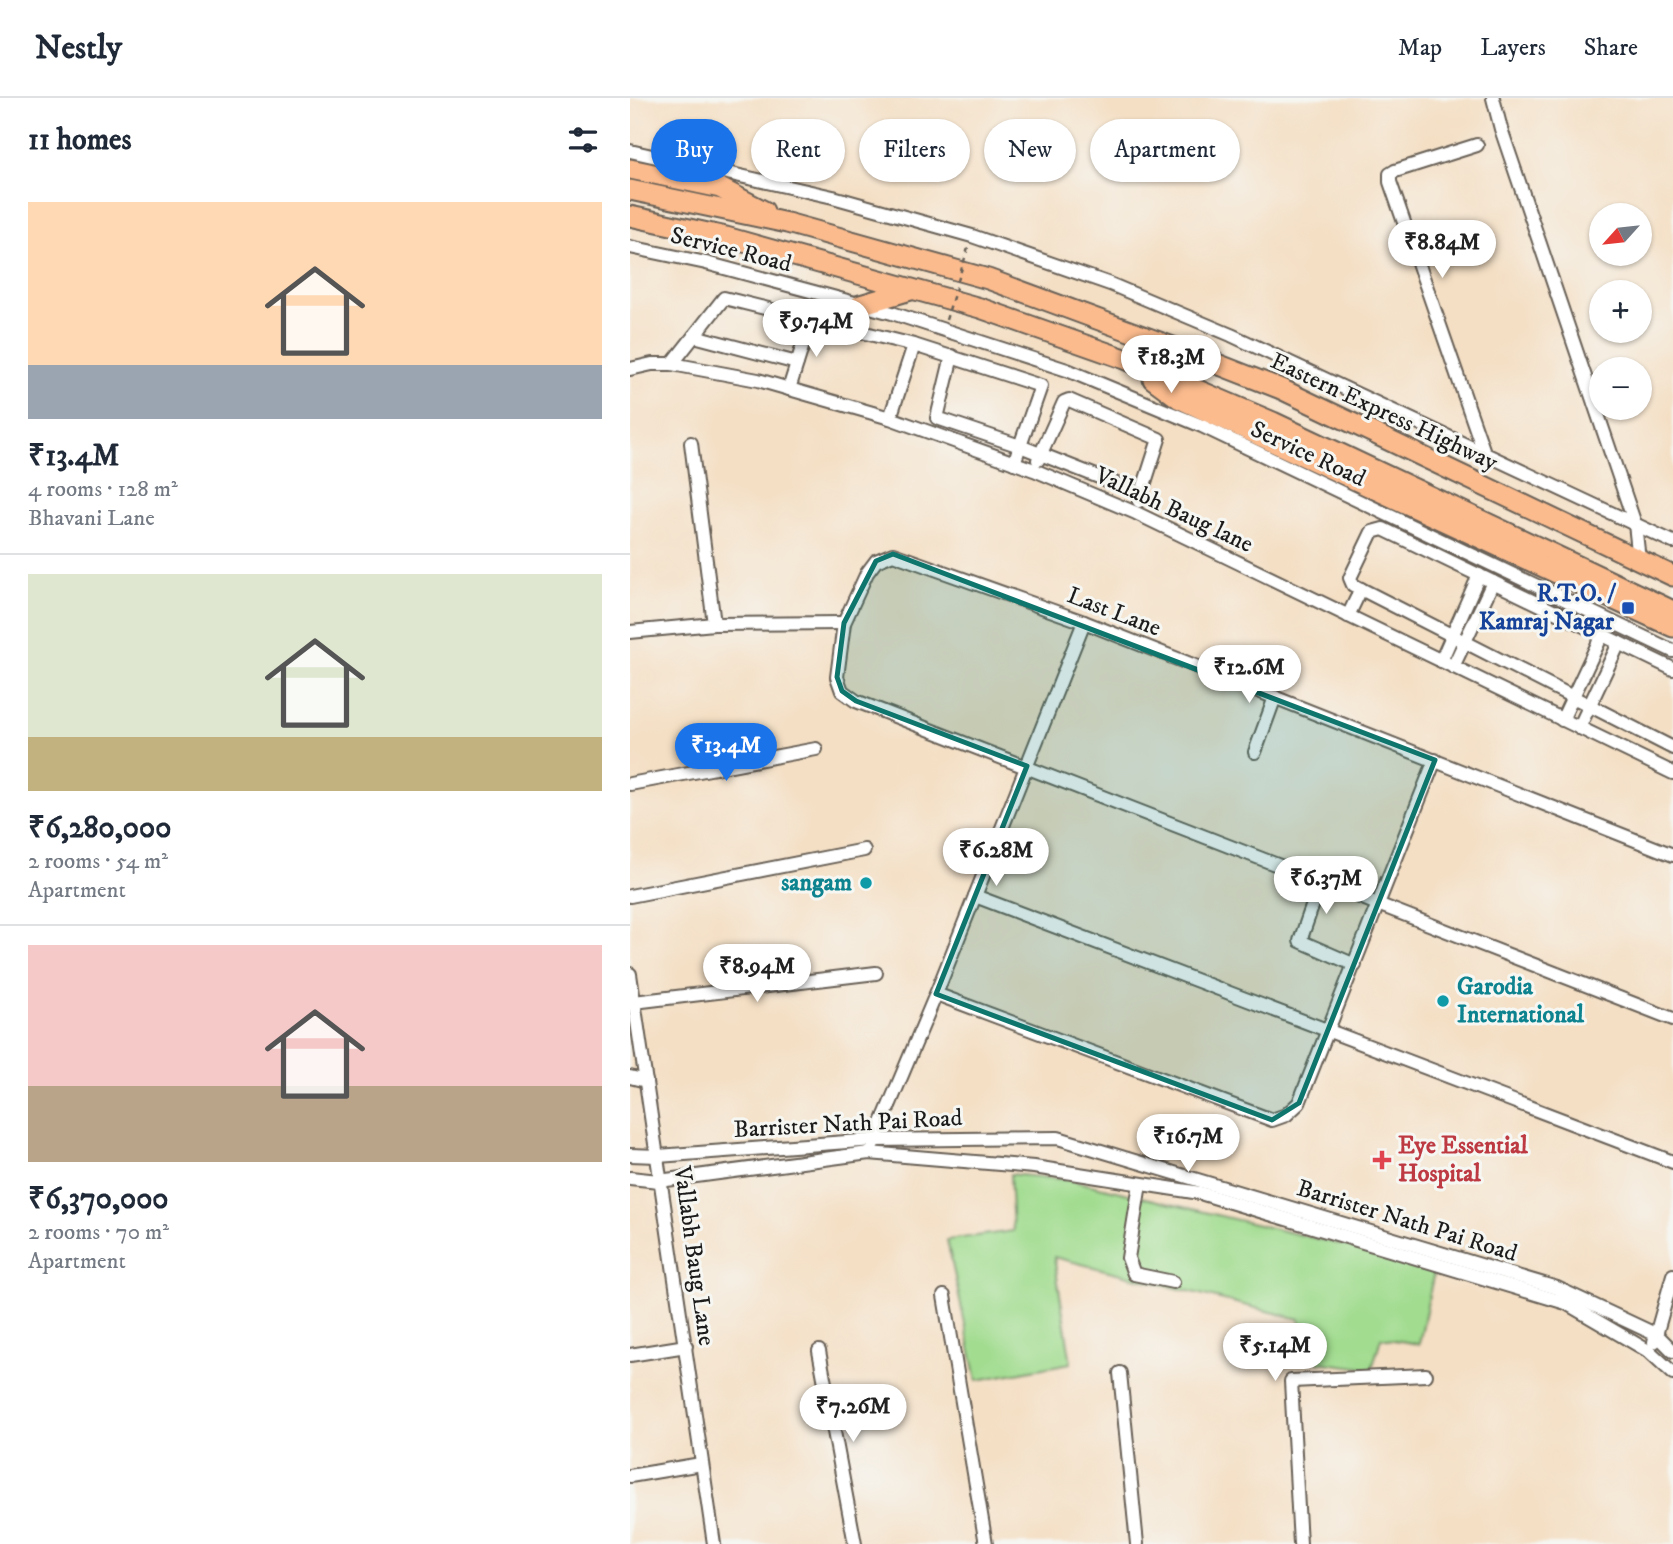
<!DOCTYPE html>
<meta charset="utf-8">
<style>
body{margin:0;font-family:"IM FELL DW Pica",serif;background:#f6f6f7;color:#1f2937;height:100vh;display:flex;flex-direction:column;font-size:26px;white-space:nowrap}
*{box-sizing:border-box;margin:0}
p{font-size:23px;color:#747a83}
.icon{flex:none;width:38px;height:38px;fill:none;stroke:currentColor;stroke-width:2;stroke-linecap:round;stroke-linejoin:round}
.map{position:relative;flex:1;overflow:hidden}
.panel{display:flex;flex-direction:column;background:#fff;width:630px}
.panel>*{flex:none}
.hud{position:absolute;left:21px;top:21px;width:665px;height:63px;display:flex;gap:14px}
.needle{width:46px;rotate:243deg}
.fabs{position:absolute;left:959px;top:105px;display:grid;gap:14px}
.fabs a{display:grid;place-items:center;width:63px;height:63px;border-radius:50%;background:#fff;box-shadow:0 2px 5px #0004;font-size:35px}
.price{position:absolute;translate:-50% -60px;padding:0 16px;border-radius:24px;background:#fff;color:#222;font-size:23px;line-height:46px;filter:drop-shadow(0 2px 4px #0008)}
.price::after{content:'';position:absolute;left:50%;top:42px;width:21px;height:16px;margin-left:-10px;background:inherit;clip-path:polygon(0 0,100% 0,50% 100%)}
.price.on{background:#1a73e8;color:#fff}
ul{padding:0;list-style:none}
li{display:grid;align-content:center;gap:14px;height:371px;padding:0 28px}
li+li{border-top:2px solid #e0e1e3}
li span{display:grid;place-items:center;height:217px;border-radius:0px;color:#555}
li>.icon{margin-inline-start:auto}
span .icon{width:126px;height:126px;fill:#fffc;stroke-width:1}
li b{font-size:30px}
h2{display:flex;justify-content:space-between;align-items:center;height:84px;padding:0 28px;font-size:30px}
.tag{padding:0 24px;border-radius:32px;background:#fff;box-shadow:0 2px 5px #0004;font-size:24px;line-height:63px}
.tag.on{background:#1a73e8;color:#fff}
header{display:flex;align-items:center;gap:42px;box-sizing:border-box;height:98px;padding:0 35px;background:#fff;border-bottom:2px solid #e0e1e3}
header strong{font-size:33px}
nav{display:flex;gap:38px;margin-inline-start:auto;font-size:24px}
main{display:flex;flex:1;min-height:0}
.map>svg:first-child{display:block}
.green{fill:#a1dc8f;stroke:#5e7c56;stroke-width:2}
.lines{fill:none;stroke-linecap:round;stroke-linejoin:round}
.minor-casing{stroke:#686057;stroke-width:16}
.highway-casing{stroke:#686057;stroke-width:23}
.minor{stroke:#fff;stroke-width:12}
.highway{stroke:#fbbb8d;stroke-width:19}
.path-bridge{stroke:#686057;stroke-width:2.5;stroke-dasharray:5 5;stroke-linecap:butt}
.marked{fill:#0f766e;fill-opacity:0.2;stroke:#0f766e;stroke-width:5;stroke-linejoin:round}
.transit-dot{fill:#1a4fb4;stroke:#f6f6f2;stroke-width:2.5}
.culture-dot{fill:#0f9aa8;stroke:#f6f6f2;stroke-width:2.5}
.health-dot{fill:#e0444e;stroke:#f6f6f2;stroke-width:2.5}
.labels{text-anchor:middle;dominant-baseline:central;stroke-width:6;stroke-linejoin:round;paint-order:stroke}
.street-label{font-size:24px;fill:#1c1c1c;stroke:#f6f6f2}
.transit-label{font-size:24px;font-weight:bold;fill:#164399;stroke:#f6f6f2;text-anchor:end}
.culture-label{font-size:24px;font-weight:bold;fill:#0d838f;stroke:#f6f6f2;text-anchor:end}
.health-label{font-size:24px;font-weight:bold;fill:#be3a42;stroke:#f6f6f2;text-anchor:start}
</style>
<header>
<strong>Nestly</strong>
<nav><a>Map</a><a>Layers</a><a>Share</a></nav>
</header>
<main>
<section class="panel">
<h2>11 homes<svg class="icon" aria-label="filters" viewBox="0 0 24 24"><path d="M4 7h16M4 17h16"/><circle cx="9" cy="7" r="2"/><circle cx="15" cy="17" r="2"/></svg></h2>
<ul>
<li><span style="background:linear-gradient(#ffd9b3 75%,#9aa5b1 0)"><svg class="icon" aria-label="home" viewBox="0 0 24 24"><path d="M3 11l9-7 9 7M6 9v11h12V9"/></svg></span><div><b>₹13.4M</b><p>4 rooms · 128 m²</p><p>Bhavani Lane</p></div></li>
<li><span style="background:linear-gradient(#dfe7d0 75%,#c2b280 0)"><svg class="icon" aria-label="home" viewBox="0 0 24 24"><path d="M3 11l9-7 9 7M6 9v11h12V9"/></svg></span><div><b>₹6,280,000</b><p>2 rooms · 54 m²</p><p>Apartment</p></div></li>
<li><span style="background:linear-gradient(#f6c9c9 65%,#b9a48a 0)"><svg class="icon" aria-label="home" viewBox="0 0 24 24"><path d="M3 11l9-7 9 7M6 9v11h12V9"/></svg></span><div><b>₹6,370,000</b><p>2 rooms · 70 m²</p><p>Apartment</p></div></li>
</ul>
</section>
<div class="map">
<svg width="1043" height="1446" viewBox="0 0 1043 1446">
<rect width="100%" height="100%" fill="#f6f6f2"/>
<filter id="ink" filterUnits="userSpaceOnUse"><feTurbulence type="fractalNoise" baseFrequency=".0143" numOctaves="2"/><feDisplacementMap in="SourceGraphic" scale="14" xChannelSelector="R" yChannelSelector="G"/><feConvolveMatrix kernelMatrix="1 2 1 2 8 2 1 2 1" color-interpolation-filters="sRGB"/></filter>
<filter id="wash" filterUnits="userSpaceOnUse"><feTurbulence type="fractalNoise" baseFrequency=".00686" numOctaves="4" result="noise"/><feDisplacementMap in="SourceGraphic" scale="28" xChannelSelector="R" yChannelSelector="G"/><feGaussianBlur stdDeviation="1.57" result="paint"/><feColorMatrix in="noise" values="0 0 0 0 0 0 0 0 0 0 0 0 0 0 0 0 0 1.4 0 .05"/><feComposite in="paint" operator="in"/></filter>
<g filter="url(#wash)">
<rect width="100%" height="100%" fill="#f4dfc4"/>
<!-- green -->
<path class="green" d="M380,1076L440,1082L805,1169L789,1246L751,1240L742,1271L688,1264L669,1221L424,1159L441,1265L347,1282L317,1142L383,1133Z"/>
</g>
<g filter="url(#ink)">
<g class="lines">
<!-- minor casing -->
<g class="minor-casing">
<g id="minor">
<path d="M863,0L871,31L1005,426L1009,462"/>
<path d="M847,47L765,73L760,76V84L855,357"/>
<path d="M0,53L203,99L342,138L480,186L601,237L1043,444"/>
<path d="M0,149L76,165L262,215L437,272L572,328L1043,553"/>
<path d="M64,238L167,265"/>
<path d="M322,258L307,320L390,348L512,396"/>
<path d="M42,266L94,200L284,247L411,288L384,365"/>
<path d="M0,271L22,266H42L128,282L260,320L404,372L506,415L1043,675"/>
<path d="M159,291L181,221"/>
<path d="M260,320L284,247"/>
<path d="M61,345L84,526"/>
<path d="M408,362L434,304L439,302L529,341L509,403"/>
<path d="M718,518L731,491"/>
<path d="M0,534L84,526L214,525"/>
<path d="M811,563L849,477"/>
<path d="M823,569L863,484"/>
<path d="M1043,571L753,431L742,434L720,480L723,487L1043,650"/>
<path d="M932,622L972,537"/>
<path d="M949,630L989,545"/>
<path d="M625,654L645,599"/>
<path d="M0,686L186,651"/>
<path d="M1043,757L454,524L263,456L246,463L237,475L214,525L207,579L212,593L226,603L1043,921"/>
<path d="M691,783L670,843L725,867"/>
<path d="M0,798L234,752"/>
<path d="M345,798L1043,1064"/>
<path d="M0,876L84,1446"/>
<path d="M306,896L642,1022L656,1017L669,1005L805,662"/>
<path d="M4,904L246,875"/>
<path d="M0,979L16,983"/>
<path d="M243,1046L306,896L454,524"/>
<path d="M0,1057L28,1058L244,1042L428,1040L927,1190L1027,1237L1043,1253"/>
<path d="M0,1080L29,1083L239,1055L404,1069L570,1095L936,1205L1020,1254L1043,1275"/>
<path d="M510,1086L498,1160L504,1176L543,1184"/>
<path d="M314,1198L356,1446"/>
<path d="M1024,1244L1043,1177"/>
<path d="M189,1253L225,1446"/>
<path d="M0,1257L56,1248"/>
<path d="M490,1275L507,1446"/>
<path d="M0,1378L71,1366"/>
<path d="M670,1446L661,1283L796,1277"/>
</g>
</g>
<!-- highway casing -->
<g class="highway-casing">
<g id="highway">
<path d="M0,71L90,90L134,113"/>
<path d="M0,92L157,125L358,181L559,255L651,291L1043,478"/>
<path d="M0,118L96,139L350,210L495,261L643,324L1043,513"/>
<path d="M230,207L281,192"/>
<path d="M523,281L550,301L1043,529"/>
</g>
</g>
<!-- minor -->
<use href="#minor" class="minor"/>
<!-- highway -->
<use href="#highway" class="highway"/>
<!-- path-bridge -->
<path class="path-bridge" d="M316,222L338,150"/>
</g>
</g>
<!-- marked area -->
<path class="marked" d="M263,456L805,662L669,1005L642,1022L306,896L397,668L226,603L212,593L207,579L214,525L246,463Z"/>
<!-- markers -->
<rect class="transit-dot" x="991" y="503" width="14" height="14" rx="3.5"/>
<g class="culture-dot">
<circle cx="236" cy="785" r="7"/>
<circle cx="813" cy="903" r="7"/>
</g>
<path class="health-dot" d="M748.5 1051.5h7v7h7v7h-7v7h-7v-7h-7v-7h7z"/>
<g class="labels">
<!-- street labels -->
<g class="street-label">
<text transform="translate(101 152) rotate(14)">Service Road</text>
<text transform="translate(754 314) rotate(25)">Eastern Express Highway</text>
<text transform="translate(678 356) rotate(25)">Service Road</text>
<text transform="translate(544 412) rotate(25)">Vallabh Baug lane</text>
<text transform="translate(484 514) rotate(21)">Last Lane</text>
<text transform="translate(218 1026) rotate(-3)">Barrister Nath Pai Road</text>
<text transform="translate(777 1123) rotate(17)">Barrister Nath Pai Road</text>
<text transform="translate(64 1158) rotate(82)">Vallabh Baug Lane</text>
</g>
<!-- transit labels -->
<g class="transit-label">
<text x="984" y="496">R.T.O. /<tspan x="984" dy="28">Kamraj Nagar</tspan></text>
</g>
<!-- culture labels -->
<g class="culture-label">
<text x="222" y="785">sangam</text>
<text x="827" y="889" text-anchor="start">Garodia<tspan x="827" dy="28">International</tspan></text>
</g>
<!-- health labels -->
<g class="health-label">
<text x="768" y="1048">Eye Essential<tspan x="768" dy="28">Hospital</tspan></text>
</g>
</g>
</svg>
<div class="fabs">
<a><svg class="needle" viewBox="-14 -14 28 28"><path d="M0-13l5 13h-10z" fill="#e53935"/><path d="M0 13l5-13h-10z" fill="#747a83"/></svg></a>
<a>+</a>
<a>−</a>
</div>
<b class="price" style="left:812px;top:182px">₹8.84M</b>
<b class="price" style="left:186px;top:261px">₹9.74M</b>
<b class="price" style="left:541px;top:297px">₹18.3M</b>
<b class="price" style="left:619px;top:607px">₹12.6M</b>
<b class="price on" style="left:96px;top:685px">₹13.4M</b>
<b class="price" style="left:366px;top:790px">₹6.28M</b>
<b class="price" style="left:696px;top:818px">₹6.37M</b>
<b class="price" style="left:127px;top:906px">₹8.94M</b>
<b class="price" style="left:558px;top:1076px">₹16.7M</b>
<b class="price" style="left:645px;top:1285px">₹5.14M</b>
<b class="price" style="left:223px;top:1346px">₹7.26M</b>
<div class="hud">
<a class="tag on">Buy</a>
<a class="tag">Rent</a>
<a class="tag">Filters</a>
<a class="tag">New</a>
<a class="tag">Apartment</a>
</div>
</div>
</main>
